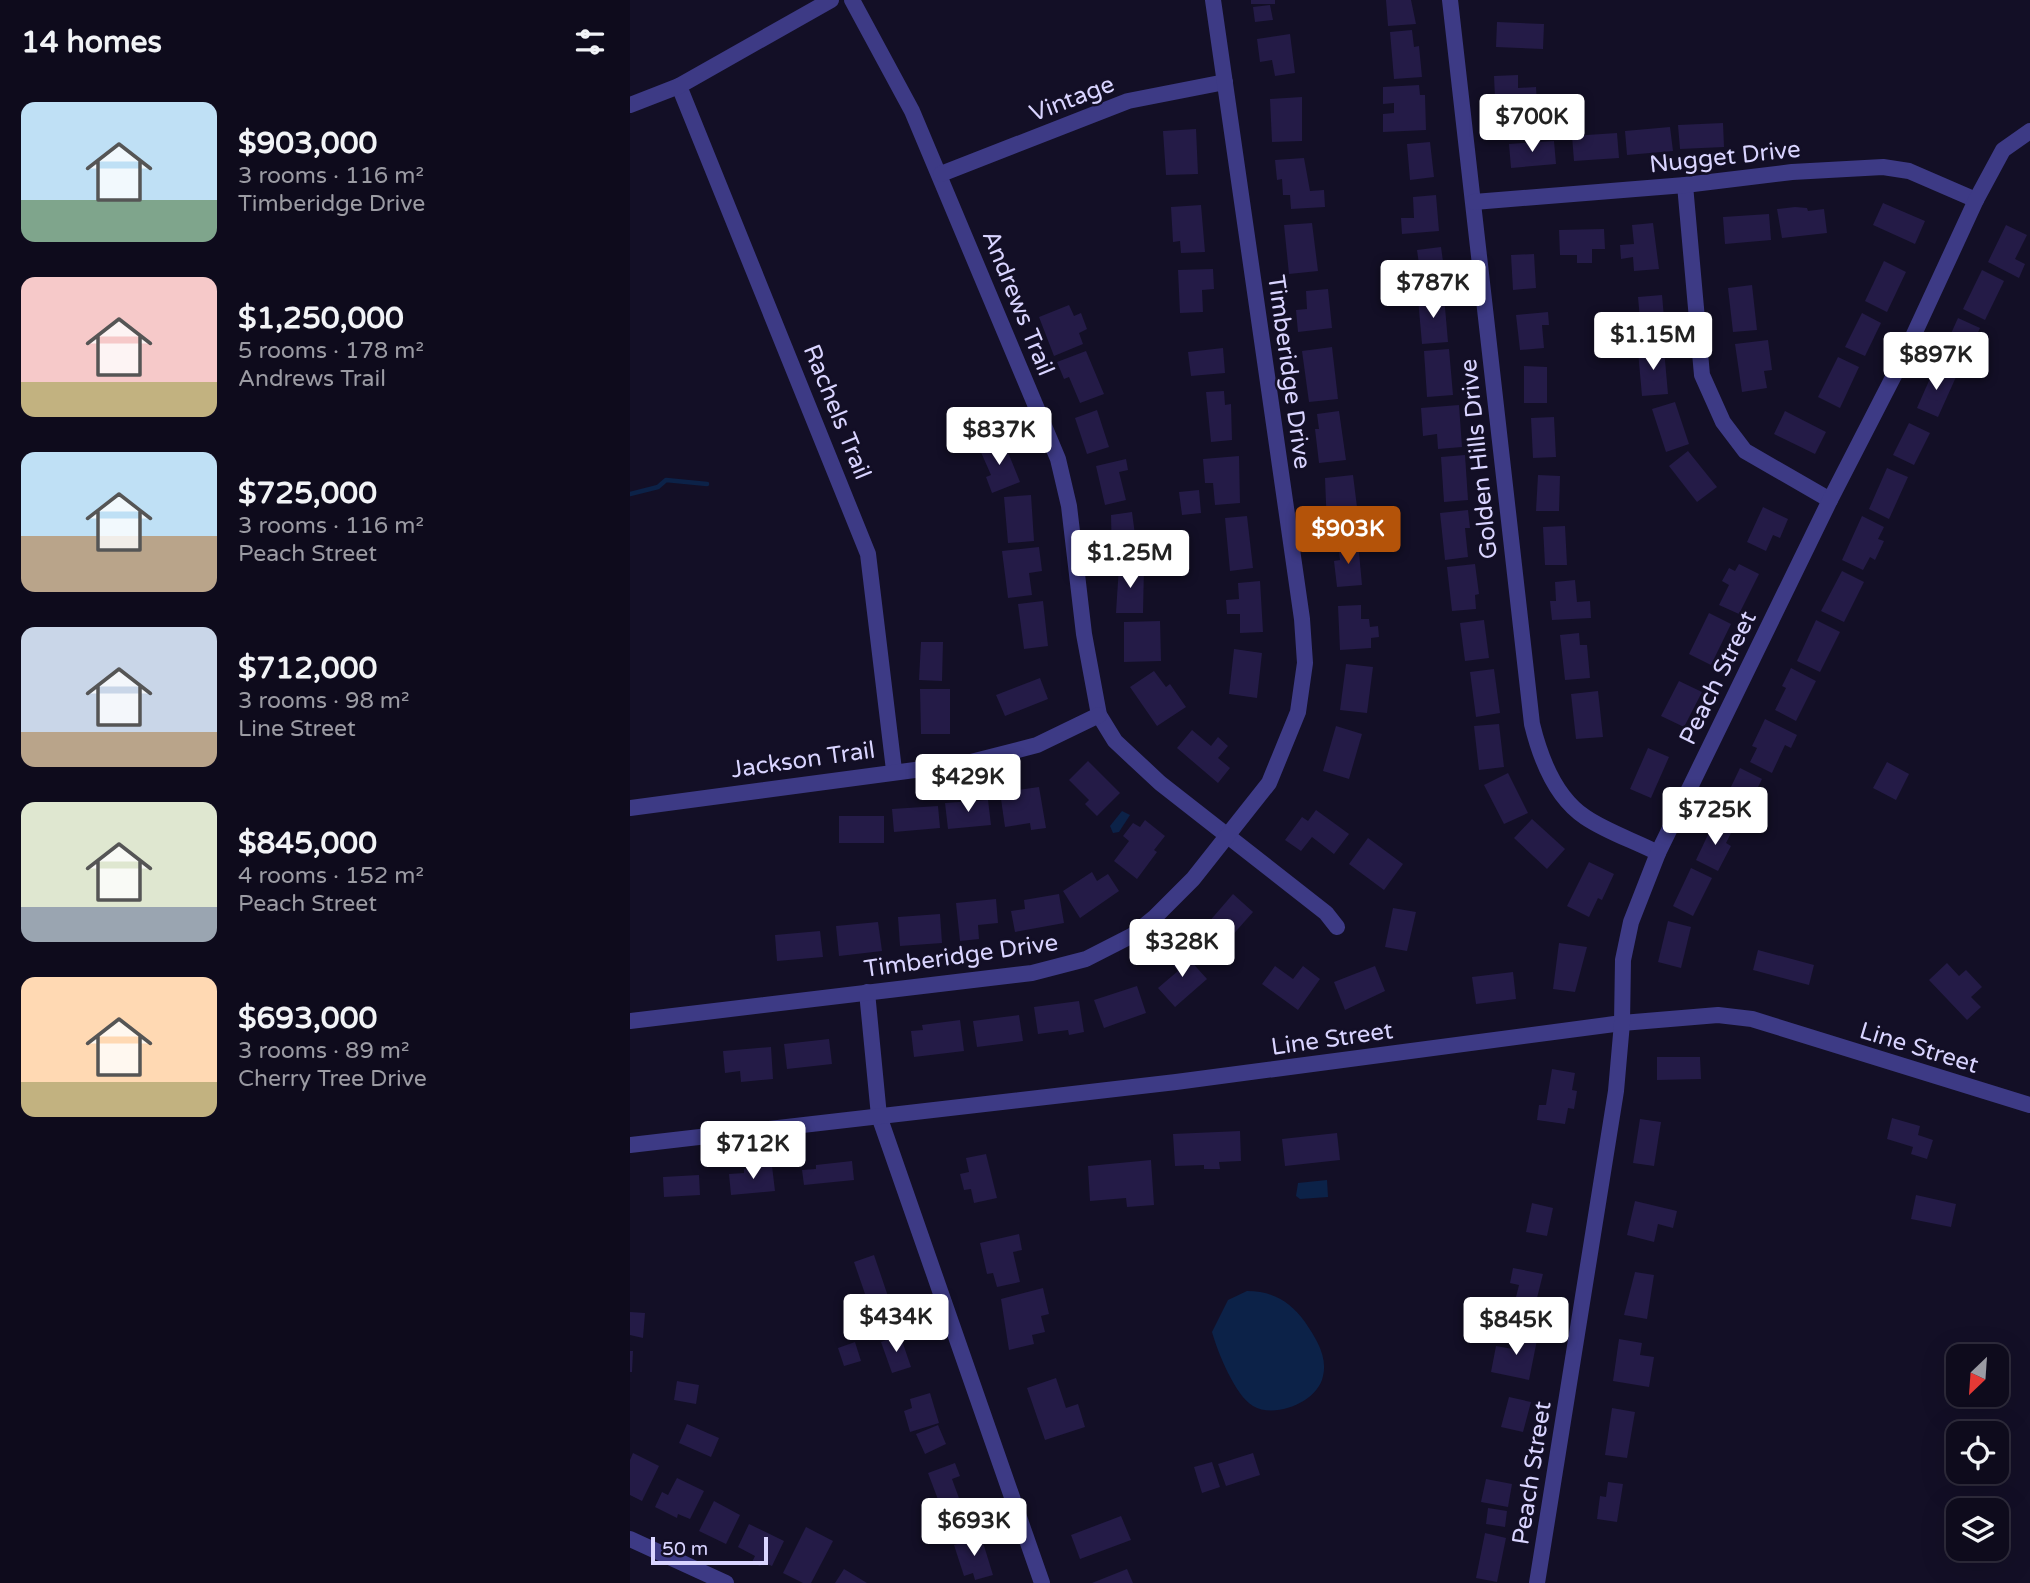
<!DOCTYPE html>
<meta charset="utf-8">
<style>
body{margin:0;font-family:"Varela Round",sans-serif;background:#171425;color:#f1f3f6;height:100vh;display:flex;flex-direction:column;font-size:26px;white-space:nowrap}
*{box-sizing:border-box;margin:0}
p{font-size:23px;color:#9b9ba3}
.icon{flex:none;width:38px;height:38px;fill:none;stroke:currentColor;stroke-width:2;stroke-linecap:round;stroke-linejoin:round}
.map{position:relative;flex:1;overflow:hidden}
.details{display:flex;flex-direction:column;background:#0e0b1c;width:630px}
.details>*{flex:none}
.needle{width:46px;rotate:205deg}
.controls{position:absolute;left:1316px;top:1344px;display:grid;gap:14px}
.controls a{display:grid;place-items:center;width:63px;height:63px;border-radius:14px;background:#0e0b1c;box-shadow:0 7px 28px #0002,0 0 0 2px #2e2b3b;font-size:35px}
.scale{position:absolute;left:21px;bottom:18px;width:117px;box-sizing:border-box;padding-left:7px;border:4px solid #d9d4ff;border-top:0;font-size:19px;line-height:24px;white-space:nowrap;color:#d9d4ff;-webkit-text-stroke:5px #130f26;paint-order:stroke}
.price{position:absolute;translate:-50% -60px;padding:0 16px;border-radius:7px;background:#fff;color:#222;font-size:23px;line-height:46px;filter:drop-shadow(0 2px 4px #0008)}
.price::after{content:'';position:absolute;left:50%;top:42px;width:21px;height:16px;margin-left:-10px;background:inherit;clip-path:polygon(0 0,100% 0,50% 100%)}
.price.active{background:#b45309;color:#fff}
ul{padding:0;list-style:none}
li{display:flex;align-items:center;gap:21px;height:175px;padding:0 21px}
li span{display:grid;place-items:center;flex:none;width:196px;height:140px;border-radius:14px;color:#555}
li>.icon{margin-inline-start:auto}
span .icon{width:84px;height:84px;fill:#fffc;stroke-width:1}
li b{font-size:30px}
h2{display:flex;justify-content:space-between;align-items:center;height:84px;padding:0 21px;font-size:30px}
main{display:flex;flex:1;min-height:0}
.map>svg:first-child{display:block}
.water{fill:#0c2248}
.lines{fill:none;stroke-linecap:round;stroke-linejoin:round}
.stream{stroke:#0c2248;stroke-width:4.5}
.building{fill:#241b47}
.minor{stroke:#3d3a85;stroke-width:16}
.labels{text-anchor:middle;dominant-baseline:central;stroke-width:5;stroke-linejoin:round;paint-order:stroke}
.street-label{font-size:24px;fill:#d9d4ff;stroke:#130f26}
</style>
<main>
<section class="details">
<h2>14 homes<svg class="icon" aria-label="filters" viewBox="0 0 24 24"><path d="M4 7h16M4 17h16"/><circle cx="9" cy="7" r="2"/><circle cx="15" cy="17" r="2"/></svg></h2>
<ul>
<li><span style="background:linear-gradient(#bfe0f5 70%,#7fa58c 0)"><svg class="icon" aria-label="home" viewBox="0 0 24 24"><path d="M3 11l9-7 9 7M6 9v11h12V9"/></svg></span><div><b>$903,000</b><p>3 rooms · 116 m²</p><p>Timberidge Drive</p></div></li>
<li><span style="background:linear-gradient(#f6c9c9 75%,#c2b280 0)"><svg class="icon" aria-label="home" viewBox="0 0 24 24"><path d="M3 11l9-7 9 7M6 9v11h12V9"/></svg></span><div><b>$1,250,000</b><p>5 rooms · 178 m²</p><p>Andrews Trail</p></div></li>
<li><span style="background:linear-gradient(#bfe0f5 60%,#b9a48a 0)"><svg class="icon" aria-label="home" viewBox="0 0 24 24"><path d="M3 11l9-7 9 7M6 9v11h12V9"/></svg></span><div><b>$725,000</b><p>3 rooms · 116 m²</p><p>Peach Street</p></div></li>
<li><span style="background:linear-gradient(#c9d6e8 75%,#b9a48a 0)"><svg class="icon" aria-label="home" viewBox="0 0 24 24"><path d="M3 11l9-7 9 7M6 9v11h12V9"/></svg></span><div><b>$712,000</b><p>3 rooms · 98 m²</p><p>Line Street</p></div></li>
<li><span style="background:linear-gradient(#dfe7d0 75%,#9aa5b1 0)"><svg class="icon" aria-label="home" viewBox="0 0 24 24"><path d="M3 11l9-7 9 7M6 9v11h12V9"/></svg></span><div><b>$845,000</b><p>4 rooms · 152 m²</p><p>Peach Street</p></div></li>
<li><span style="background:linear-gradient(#ffd9b3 75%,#c2b280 0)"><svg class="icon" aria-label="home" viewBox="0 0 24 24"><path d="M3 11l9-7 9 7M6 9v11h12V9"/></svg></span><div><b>$693,000</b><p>3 rooms · 89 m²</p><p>Cherry Tree Drive</p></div></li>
</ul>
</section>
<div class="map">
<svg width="1400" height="1583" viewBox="0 0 1400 1583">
<rect width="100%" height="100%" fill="#130f26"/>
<!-- water -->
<g class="water">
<path d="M492,811L500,815L489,832L483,833L480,826Z"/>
<path d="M697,1180L698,1197L670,1199L666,1196L668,1183Z"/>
<path d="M617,1291C642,1291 660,1301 675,1322C685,1337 698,1356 693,1376C688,1402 645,1419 623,1406C605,1395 588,1353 582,1332L598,1300Z"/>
</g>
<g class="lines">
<!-- stream -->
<path class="stream" d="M0,494L28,487L36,480L77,484"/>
</g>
<!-- building -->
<g class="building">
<rect x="621" y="0" width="24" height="4"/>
<path d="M756,0H781L786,24L758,26Z"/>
<path d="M640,5L643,20L625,22L623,7Z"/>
<path d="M867,22L914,24L913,49L866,47Z"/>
<path d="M782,30L784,47L789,46L792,77L764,79L760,32Z"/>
<path d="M660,34L665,73L645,76L642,60L630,62L627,39Z"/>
<path d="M888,75V88L906,87L907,103L888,104L889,119L866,120L864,76Z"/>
<path d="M789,85L790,95H795L796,130L753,132V114L764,113V103L753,104V87Z"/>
<path d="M672,97V141L642,142L640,99Z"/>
<path d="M1093,123L1094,147L1050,149L1048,125Z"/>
<path d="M1040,127L1043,151L997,155L995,131Z"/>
<path d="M566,129L568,174L536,175L533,131Z"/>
<path d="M987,133L989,158L944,161L942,136Z"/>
<path d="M924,141L926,164L881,168L879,144Z"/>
<path d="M800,142L804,177L780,180L777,144Z"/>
<path d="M674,158L680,191L694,190L695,207L661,209L660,195H653L652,179L647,180L645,160Z"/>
<path d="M806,195L809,231L772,234L771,218H784L783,197Z"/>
<path d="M1253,203L1295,221L1285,244L1243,225Z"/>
<path d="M571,205L575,252L551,253L550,241L543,242L541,207Z"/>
<path d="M1165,207L1177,208L1178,211L1194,209L1197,233L1152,238L1147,209Z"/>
<path d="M1139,214L1141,240L1095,244L1093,217Z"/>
<path d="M682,223L688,271L659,274L654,225Z"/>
<path d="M1023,223L1029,269L1004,271L1003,257L991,259L990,245L1004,244L1002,225Z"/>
<path d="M1376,225L1397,235L1385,259L1395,264L1389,278L1358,262Z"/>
<path d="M974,229L975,249H962V263H947V255H930L929,230Z"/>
<path d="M811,247L816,283L792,286L787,250Z"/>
<path d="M904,254L906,288L883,290L881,255Z"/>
<path d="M1254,261L1276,272L1257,312L1235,301Z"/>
<path d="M583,269L584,289L572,290L573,312L550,313L548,270Z"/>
<path d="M1352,270L1374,281L1355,320L1333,309Z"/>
<path d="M1122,285L1127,330L1103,332L1098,288Z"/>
<path d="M698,289L702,328L668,332L666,310L677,309L676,291Z"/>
<path d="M1032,295L1036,340L1012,342L1008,297Z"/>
<path d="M814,296L818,342L792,344L788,298Z"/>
<path d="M439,305L444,316L451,313L457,329L449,333L453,344L424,356L409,317Z"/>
<path d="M918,312L919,325H912L914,348L890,350L886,315Z"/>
<path d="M1232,313L1251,323L1235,356L1215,347Z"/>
<path d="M1328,318L1350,328L1332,368L1310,358Z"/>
<path d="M1138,340L1142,370L1134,371L1137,388L1112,392L1105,344Z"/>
<path d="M702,347L708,399L679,402L672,351Z"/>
<path d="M593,348L595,373L561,376L558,352Z"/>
<path d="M819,349L823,395L797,397L794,351Z"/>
<path d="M1034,349L1038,394L1012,396L1008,351Z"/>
<path d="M456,351L474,394L450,403L439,377L434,379L427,362Z"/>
<path d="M1208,357L1229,367L1210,408L1188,397Z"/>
<path d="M894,366L917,367V403H894Z"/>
<path d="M1305,367L1326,377L1308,417L1287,408Z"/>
<path d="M594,391L595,405L601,404L602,440L581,442L576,392Z"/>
<path d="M1045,402L1059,444L1036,452L1022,409Z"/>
<path d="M829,405L832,447L808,449L807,434L793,436L791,408Z"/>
<path d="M467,410L479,447L457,454L445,418Z"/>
<path d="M709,411L716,460L689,463L685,429H689L687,414Z"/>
<path d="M1155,411L1196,432L1185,454L1144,434Z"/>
<path d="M924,417L926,457L903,458L901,418Z"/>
<path d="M1279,423L1300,433L1284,465L1263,455Z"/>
<path d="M373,440L390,482L362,493L356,477L361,475L350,450Z"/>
<path d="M1058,451L1087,487L1067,502L1039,466Z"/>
<path d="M835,455L838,500L814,502L811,457Z"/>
<path d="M609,456L610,503L585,505L583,483H575L573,459Z"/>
<path d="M496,459L498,470L489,472L496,500L475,505L466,466Z"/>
<path d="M1257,468L1278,477L1259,519L1239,509Z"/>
<path d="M723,475L729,523L697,527L695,478Z"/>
<path d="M908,475L930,476L929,511H906Z"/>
<path d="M569,490L571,513L552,515L549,492Z"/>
<path d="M401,495L404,541L378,543L374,497Z"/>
<path d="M1133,507L1158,519L1150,538L1143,535L1136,551L1117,542Z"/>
<path d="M838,510L840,528H835L838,557L815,560L810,513Z"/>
<path d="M502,512L505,535H513L515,556L482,560L481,515Z"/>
<path d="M617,516L623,568L600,571L595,518Z"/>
<path d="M1232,516L1254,527L1248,539L1254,541L1245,560L1240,557L1233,570L1212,560Z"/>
<path d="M935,526L937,565H915L913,527Z"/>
<path d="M728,542L732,585L707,587L704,561L710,560L708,544Z"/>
<path d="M409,547L412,571L399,573L402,595L378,598L372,551Z"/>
<path d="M845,564L849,594L845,595L846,609L822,611L817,567Z"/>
<path d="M1109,564L1129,574L1109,614L1089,605L1099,585L1092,581L1099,568L1105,571Z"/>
<path d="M489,566H514L513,613H486Z"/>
<path d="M1212,571L1234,582L1214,622L1191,611Z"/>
<path d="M945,580L947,602L960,601L961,618L922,620L920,601H926L925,582Z"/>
<path d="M630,581L633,632L610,633V614H597L596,600L609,599L608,583Z"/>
<path d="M413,601L418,646L394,649L388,604Z"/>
<path d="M731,605V619H739L740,627L748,626L749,637L741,638V648L710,650L708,606Z"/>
<path d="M1079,613L1101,624L1081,665L1059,654Z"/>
<path d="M854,620L859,658L835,661L830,623Z"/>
<path d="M1186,620L1210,632L1190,672L1167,661Z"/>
<path d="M530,621L531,661L494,662V622Z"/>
<path d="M949,633L950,645H957L960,678L935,680L930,635Z"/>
<path d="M291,642H313L312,681L289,680Z"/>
<path d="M604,649L632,653L627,698L599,694Z"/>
<path d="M716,664L743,667L737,713L710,710Z"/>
<path d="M1161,668L1186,681L1166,721L1145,710L1156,688L1152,686Z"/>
<path d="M864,669L870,713L846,717L840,672Z"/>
<path d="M524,671L536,687L540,684L556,707L527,726L500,687Z"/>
<path d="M410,678L418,699L375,716L366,695Z"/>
<path d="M1049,681L1072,692L1054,727L1031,716Z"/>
<path d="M290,689H320V734H291Z"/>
<path d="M968,691L973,737L946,739L941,694Z"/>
<path d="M1135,719L1167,735L1161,748L1155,745L1142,773L1120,762L1127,748L1122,746Z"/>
<path d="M869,724L874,767L849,770L844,726Z"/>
<path d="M706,726L732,734L719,779L693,771Z"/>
<path d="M562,730L581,746L588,737L598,746L588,758L600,768L588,783L547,748Z"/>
<path d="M1018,748L1039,757L1021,798L1000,789Z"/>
<path d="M458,761L490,793L467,816L455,804L459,800L439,780Z"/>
<path d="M1257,762L1279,774L1266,800L1243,788Z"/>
<path d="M1110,768L1132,779L1112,820L1090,810Z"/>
<path d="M878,773L898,813L874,824L854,785Z"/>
<path d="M409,787L416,828L401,830L400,823L375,827L371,799L389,797L388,790Z"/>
<path d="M358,800L361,825L318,829L315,803Z"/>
<path d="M308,806L310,828L264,832L262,809Z"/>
<path d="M686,810L719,834L704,854L682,837L671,851L655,840L672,817L678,821Z"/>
<rect x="209" y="816" width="45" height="27"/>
<path d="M902,819L935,849L917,869L884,838Z"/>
<path d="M515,820L535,836L524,850L527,852L507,879L484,861L499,841L493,836L503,823L510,827Z"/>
<path d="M1084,822L1102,831L1096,843L1101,846L1088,871L1066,860Z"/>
<path d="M738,838L773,864L754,890L719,864Z"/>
<path d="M959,862L984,874L972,900L968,898L959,917L937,906Z"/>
<path d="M1061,868L1082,878L1063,916L1043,906Z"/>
<path d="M462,872L467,881L478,874L489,891L450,918L433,891Z"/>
<path d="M429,894L434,923L385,932L381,911L395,909L394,900Z"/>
<path d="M603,894L623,912L592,947L572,930Z"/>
<path d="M366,899L368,923L348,925L349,939L330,941L326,903Z"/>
<path d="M763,908L786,912L777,951L755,947Z"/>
<path d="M310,914L312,943L270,946L268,917Z"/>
<path d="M1038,921L1061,927L1051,968L1028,962Z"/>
<path d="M248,922L252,951L209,956L206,926Z"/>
<path d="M190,931L193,957L147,961L145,935Z"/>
<path d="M929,943L957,947L945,992L923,989Z"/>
<path d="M549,948L577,979L545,1007L528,988L548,971L537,958Z"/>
<path d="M1128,950L1184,965L1179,985L1123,970Z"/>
<path d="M1317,963L1329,976L1336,970L1352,987L1341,997L1351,1007L1337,1020L1299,980Z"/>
<path d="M645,966L663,979L673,966L690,979L668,1010L632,984Z"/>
<path d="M745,966L755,991L715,1010L704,982Z"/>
<path d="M883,972L886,999L846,1004L842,977Z"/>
<path d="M507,986L516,1013L474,1028L464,1000Z"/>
<path d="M449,1001L454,1032L439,1035L438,1030L408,1034L404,1007Z"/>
<path d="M389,1015L393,1041L347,1047L343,1021Z"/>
<path d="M330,1020L334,1051L284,1057L281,1031L293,1030L292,1025Z"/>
<path d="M199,1039L202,1064L157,1069L154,1044Z"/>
<path d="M141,1047L143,1079L111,1082L110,1071L95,1073L93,1051Z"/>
<path d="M1027,1057H1070L1071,1079L1027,1080Z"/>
<path d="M922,1069L945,1073L942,1090L947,1091L944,1109L938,1108L935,1124L907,1120L909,1105H916Z"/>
<path d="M1262,1118L1290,1126L1288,1135L1303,1140L1297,1159L1281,1154L1283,1147L1257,1139Z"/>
<path d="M1010,1119L1031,1122L1024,1166L1003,1163Z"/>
<path d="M610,1131L611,1161L589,1162L590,1169H574V1165L545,1166L543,1134Z"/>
<path d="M707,1133L710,1160L655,1166L652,1139Z"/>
<path d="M356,1154L367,1198L344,1203L341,1189L334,1190L330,1174L339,1172L336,1158Z"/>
<path d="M521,1160L524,1205L497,1207L496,1198L460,1201L458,1166Z"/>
<path d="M222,1161L224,1180L174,1185L172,1170L186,1169V1165Z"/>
<path d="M142,1166L145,1191L101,1195L99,1174L114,1173V1169Z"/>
<path d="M69,1175L70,1195L34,1197L33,1177Z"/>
<path d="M1286,1195L1326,1204L1321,1227L1281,1219Z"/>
<path d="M1005,1201L1047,1211L1043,1228L1028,1224L1024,1242L997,1235Z"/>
<path d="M902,1203L923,1208L917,1236L896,1232Z"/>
<path d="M389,1234L392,1250L383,1252L390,1282L367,1287L363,1273L357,1274L350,1243Z"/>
<path d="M244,1255L263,1311L243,1317L224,1262Z"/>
<path d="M883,1268L913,1274L906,1302L886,1297L889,1285L880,1283Z"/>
<path d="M1005,1272L1024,1275L1017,1319L994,1315Z"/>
<path d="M413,1288L419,1314L411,1316L415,1332L402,1335L404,1344L379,1350L371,1299Z"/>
<path d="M0,1312L15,1313L13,1338L0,1335Z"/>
<path d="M887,1330L908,1335L899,1380L861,1372L866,1346L883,1349Z"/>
<path d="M270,1335L281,1367L262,1373L251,1342Z"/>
<path d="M989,1339L1012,1343L1010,1355L1024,1357L1019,1387L983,1381Z"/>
<path d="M225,1342L231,1361L214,1366L208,1348Z"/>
<path d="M0,1351H3L2,1372H0Z"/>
<path d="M1328,1355V1372H1325L1324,1356Z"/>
<path d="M426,1378L436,1408L448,1404L455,1427L415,1440L397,1388Z"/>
<path d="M47,1381L69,1385L66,1404L44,1400Z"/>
<path d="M300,1393L309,1423L280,1432L274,1411L282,1408L280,1399Z"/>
<path d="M879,1397L901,1402L893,1432L871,1427Z"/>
<path d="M982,1408L1005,1412L997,1458L975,1455Z"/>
<path d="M57,1424L89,1438L81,1457L49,1443Z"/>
<path d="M308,1425L316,1444L295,1454L286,1434Z"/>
<path d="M3,1453L29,1466L12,1501L0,1495V1460Z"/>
<path d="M623,1453L630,1475L596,1486L588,1464Z"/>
<path d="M582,1462L590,1487L572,1493L564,1467Z"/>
<path d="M325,1463L330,1476L322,1479L337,1520L318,1526L298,1473Z"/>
<path d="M47,1478L74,1491L60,1519L48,1514L47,1518L25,1507L32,1492L38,1495Z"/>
<path d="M856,1479L882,1484L878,1507L851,1502Z"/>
<path d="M978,1482L993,1484L987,1522L967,1519L970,1496L976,1497Z"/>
<path d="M84,1501L110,1515L96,1544L69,1531Z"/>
<path d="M858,1508L877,1511L875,1527L856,1524Z"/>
<path d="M491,1516L501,1540L450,1559L441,1535Z"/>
<path d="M119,1524L154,1541L142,1566L133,1562L130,1566L122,1562L125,1556L108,1547Z"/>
<path d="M176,1527L203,1541L181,1583H173L153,1573Z"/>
<path d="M855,1533L876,1538L867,1582L846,1578Z"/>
<path d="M351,1536L363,1575L345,1580L343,1573L334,1576L324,1545Z"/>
<path d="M214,1569L237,1583H205Z"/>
<path d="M497,1569L503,1583H462Z"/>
</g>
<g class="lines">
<!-- minor -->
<g class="minor">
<path d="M222,0L282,111L428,459L439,506L454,634L469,715L485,741L530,783L696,913L707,927"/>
<path d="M820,0L902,724C910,757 925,797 955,817C977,832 1005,841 1028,853"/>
<path d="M49,86L238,554L264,770"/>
<path d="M0,105L49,86L201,0"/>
<path d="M311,174L498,101L595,82"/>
<path d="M1055,185L1072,375L1093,422L1115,451L1200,500"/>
<path d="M844,202L1055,185L1162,172L1253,167L1279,171L1346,200"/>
<path d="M0,808L337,763L407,745L469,715"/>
<path d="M237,992L249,1116L412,1583"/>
<path d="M0,1021L402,973L456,959L503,935L525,917L563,879L639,783L668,712L675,663L672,619L583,0"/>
<path d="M0,1145L546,1082L992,1023L1088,1015L1122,1019L1400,1105"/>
<path d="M0,1539L96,1583"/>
<path d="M907,1583L986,1091L992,1023L993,960L1001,922L1028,853L1200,500L1273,358L1346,200L1373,150L1400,131"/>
</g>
</g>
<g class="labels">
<!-- street labels -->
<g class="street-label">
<text transform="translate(442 99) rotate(-21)">Vintage</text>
<text transform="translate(1095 157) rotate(-6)">Nugget Drive</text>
<text transform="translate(388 303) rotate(68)">Andrews Trail</text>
<text transform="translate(659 372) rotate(82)">Timberidge Drive</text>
<text transform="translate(207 412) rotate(68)">Rachels Trail</text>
<text transform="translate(849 459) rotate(-96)">Golden Hills Drive</text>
<text transform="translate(1088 678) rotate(-64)">Peach Street</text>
<text transform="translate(173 760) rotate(-8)">Jackson Trail</text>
<text transform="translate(331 956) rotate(-8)">Timberidge Drive</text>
<text transform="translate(702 1039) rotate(-8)">Line Street</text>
<text transform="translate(1289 1048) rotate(17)">Line Street</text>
<text transform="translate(902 1473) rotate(-81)">Peach Street</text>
</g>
</g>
</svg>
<div class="controls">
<a><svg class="needle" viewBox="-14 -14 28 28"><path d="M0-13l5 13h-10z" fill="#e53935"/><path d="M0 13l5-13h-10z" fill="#9b9ba3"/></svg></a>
<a><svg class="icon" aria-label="locate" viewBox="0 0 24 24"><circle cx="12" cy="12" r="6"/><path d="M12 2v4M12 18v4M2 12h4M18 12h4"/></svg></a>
<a><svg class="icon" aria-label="layers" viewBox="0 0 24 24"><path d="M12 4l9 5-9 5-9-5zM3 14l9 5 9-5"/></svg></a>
</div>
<div class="scale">50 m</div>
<b class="price" style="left:902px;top:154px">$700K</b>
<b class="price" style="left:803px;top:320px">$787K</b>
<b class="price" style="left:1023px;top:372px">$1.15M</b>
<b class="price" style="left:1306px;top:392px">$897K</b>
<b class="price" style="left:369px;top:467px">$837K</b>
<b class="price active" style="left:718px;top:566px">$903K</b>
<b class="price" style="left:500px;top:590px">$1.25M</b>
<b class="price" style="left:338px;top:814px">$429K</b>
<b class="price" style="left:1085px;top:847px">$725K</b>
<b class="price" style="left:552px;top:979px">$328K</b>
<b class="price" style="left:123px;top:1181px">$712K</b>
<b class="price" style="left:266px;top:1354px">$434K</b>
<b class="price" style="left:886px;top:1357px">$845K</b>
<b class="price" style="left:344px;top:1558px">$693K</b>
</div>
</main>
